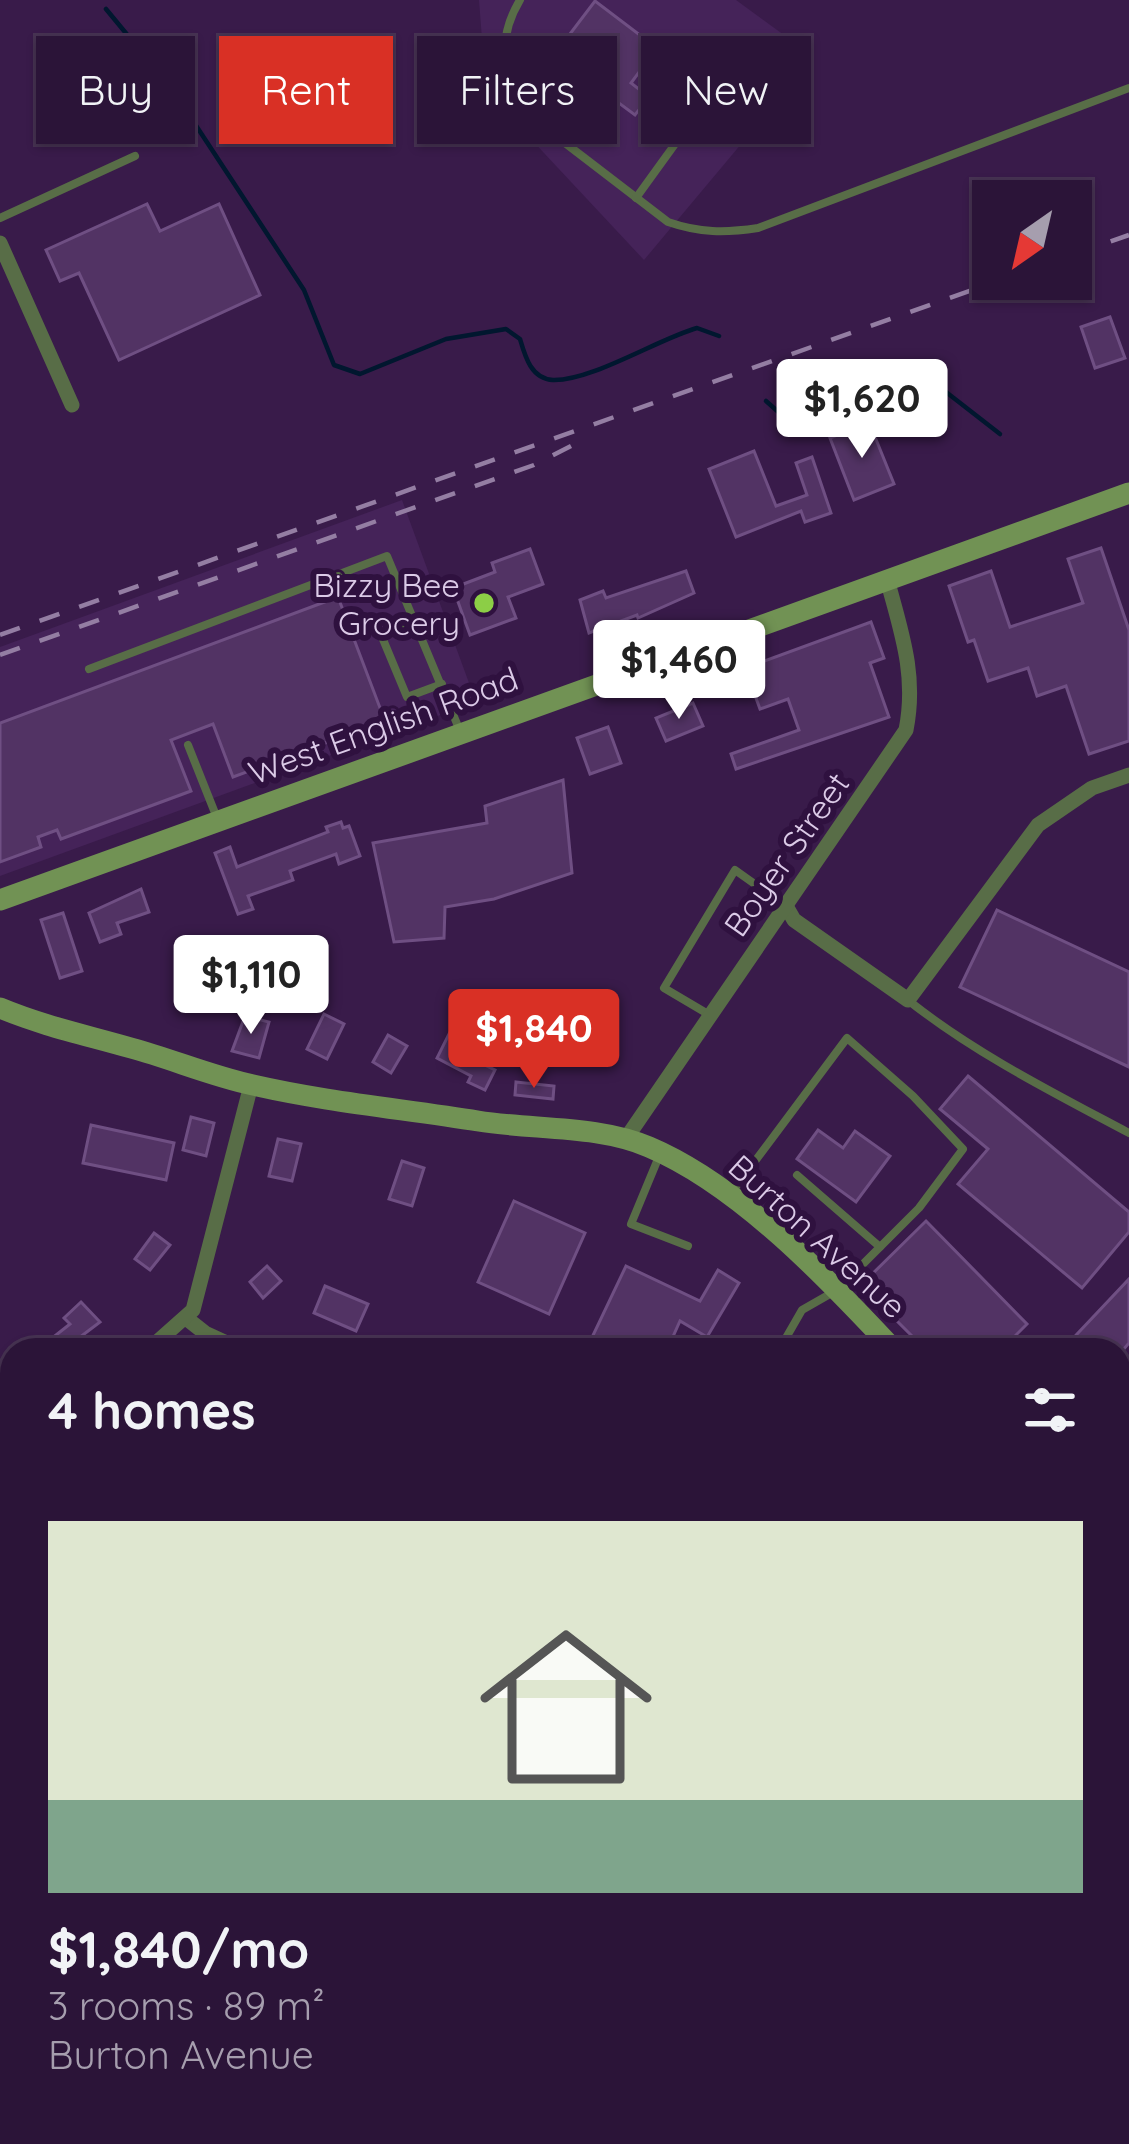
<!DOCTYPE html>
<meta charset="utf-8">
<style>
body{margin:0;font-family:Quicksand,sans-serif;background:#372143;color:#f1f3f6;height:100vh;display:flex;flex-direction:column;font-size:45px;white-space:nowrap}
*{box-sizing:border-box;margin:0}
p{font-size:39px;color:#a69eae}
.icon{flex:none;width:66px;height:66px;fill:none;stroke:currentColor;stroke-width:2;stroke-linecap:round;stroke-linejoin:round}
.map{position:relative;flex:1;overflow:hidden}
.sheet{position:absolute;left:0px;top:1338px;width:1131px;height:807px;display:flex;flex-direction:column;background:#2b1438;border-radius:36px 36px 0 0;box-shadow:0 3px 9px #0004,0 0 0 3px #473353}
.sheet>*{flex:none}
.top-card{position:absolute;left:36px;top:36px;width:1059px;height:108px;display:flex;gap:24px}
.needle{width:78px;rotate:214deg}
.tools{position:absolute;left:972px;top:180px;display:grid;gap:24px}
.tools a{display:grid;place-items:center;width:120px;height:120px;border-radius:0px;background:#2b1438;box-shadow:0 3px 9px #0004,0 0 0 3px #473353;font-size:60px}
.price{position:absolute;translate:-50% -102px;padding:0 27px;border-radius:12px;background:#fff;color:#222;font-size:39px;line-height:78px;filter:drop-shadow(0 3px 6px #0008)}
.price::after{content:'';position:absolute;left:50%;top:72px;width:36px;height:27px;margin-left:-18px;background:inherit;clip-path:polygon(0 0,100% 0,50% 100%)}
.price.current{background:#d93025;color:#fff}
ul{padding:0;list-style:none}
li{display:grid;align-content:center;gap:24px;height:636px;padding:0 48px}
li span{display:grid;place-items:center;height:372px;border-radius:0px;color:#555}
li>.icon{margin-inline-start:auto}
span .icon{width:216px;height:216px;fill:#fffc;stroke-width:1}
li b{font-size:51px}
h2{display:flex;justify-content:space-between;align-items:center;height:144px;padding:0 48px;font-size:51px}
.tag{padding:0 42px;border-radius:0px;background:#2b1438;box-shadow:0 3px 9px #0004,0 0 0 3px #473353;font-size:42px;line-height:108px}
.tag.current{background:#d93025;color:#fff}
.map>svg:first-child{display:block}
.built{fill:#452359}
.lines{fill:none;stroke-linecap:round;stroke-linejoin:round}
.stream{stroke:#01172f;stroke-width:4.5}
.building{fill:#523364;stroke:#6f4f83;stroke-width:3}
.lane{stroke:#586d47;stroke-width:8}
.street{stroke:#586d47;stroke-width:15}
.secondary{stroke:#719254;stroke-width:21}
.primary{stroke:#83ae5d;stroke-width:24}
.rail{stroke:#947ea3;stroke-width:4.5;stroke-dasharray:21 21;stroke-linecap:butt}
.poi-dot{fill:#8cce46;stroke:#2f113f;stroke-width:4.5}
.labels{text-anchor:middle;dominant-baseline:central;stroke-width:12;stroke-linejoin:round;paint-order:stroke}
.poi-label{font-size:33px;fill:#dbcae7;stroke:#2f113f;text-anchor:end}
.street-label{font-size:33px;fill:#dbcae7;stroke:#2f113f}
</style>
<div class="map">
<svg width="1129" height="2144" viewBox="0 0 1129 2144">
<rect width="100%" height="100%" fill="#391b4a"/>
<!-- built -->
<g class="built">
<path d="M479,0H736L814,57L644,260L486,91Z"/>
<path d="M402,500L476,702L0,876V647Z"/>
<path d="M1119,1674L1129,1690V2144H659L669,2133H1119Z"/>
</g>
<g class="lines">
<!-- stream -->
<g class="stream">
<path d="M106,9L172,89L304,290L334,365L360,374L446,339L506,329L520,339C525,356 531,379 553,380C592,381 658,339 697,328L719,336"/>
<path d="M766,401L784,417L802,420L851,407L946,392L1000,434"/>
</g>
</g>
<!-- building -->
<g class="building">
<path d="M595,1L657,48L631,83L649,97L635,115L554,55Z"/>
<path d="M147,204L160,231L219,204L260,295L119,360L79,273L60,281L46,250Z"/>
<path d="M1110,317L1125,358L1095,368L1081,327Z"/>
<path d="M869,422L894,484L854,500L830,438Z"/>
<path d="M754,451L776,506L807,495L796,463L812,457L831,513L805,522L801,511L736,537L709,469Z"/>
<path d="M1101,548L1129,630V741L1089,754L1066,686L1037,696L1028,668L988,681L974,640L968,642L949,586L991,571L1010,627L1083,603L1068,559Z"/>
<path d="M530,549L543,584L508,597L516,618L470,635L453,588L495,572L492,563Z"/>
<path d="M686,571L694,593L638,618L637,615L589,633L580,600L603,591L606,598Z"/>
<path d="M338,597L385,721L233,777L213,724L171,740L191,791L61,839L57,830L38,837L41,847L0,862V723Z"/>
<path d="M871,622L884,658L870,663L889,717L736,769L731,754L799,730L788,699L760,709L745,668Z"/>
<path d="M693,703L703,726L666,741L656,718Z"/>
<path d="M608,727L621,763L590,774L577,738Z"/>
<path d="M563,780L572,873L494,899L445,907L444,938L394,942L373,843L487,823L485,806Z"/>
<path d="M341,822L343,828L349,826L360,856L339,864L336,854L290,871L293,880L248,896L253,909L238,914L215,853L230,847L237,867L328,832L326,827Z"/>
<path d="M141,889L149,912L117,923L121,934L100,942L89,913Z"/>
<path d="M997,910L1129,972V1067L960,987Z"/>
<path d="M63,913L82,971L60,978L41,920Z"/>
<path d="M324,1014L344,1024L327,1059L307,1049Z"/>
<path d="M245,1016L269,1022L259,1058L232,1051Z"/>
<path d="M452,1028L471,1037L462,1054L495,1070L485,1090L468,1082L471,1076L437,1058Z"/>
<path d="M388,1035L407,1046L391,1073L373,1062Z"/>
<path d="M968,1076L1129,1212V1232L1082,1288L958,1184L988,1149L940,1109Z"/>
<path d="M516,1082L554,1086L553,1099L515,1095Z"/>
<path d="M191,1117L214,1123L206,1156L183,1150Z"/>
<path d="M91,1125L174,1143L166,1180L83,1163Z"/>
<path d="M818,1130L843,1148L855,1131L890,1156L856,1202L797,1159Z"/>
<path d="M278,1139L301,1144L292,1181L269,1176Z"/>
<path d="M402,1161L424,1168L412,1206L389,1199Z"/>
<path d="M514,1201L585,1233L549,1314L478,1282Z"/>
<path d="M926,1221L1027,1324L1001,1350H926L861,1285Z"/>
<path d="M154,1233L170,1245L150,1270L135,1259Z"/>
<path d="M267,1266L281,1281L263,1298L250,1282Z"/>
<path d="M626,1266L700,1301L718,1270L739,1283L707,1337L680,1321L667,1350H586Z"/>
<path d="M1129,1279V1343L1123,1350H1062Z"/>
<path d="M325,1286L368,1304L356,1331L314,1313Z"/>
<path d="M81,1302L100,1322L63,1350H37L70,1324L64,1318Z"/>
</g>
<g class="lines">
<!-- lane -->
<g class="lane">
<path d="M520,0C497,38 502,72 522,110L668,222C700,233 725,233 758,228L1129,88"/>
<path d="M636,198L704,104"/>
<path d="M0,218L135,156"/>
<path d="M416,623L382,637L407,697L442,684"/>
<path d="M89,669L387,556L460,731"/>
<path d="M188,745L217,818"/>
<path d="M909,1001C976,1054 1054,1093 1129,1133"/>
<path d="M708,1014L664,988L735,870L783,904"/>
<path d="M660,1154L631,1224L688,1246"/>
<path d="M797,1175L880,1247"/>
<path d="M732,1192L847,1038L913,1096L963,1149L919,1208L837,1290L802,1310L779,1350"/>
<path d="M1119,1746L1129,1752"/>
<path d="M1119,1862L1129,1870"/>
<path d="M1119,1945L1129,1931"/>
<path d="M307,2133L320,2144"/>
<path d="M510,2133H511"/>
<path d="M263,2144L276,2133"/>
<path d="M832,2144L839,2133"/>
<path d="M983,2144L991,2133"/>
</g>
<!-- street -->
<g class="street">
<path d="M0,243L72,405"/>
<path d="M786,906L794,920L908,1000L1038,825L1092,788L1129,775"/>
<path d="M625,1140L906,730C917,675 901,631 887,579"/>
<path d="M186,1318L205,1333L242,1350"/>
<path d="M148,1350L193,1310L251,1085"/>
<path d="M0,1477L12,1466"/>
<path d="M0,1491H12"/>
<path d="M454,2133L466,2144"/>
</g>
<!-- secondary -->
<g class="secondary">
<path d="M0,900L1129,493"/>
<path d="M0,1008C43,1026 86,1035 131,1048C172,1059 211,1076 253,1085C327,1102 404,1109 478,1121C533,1130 598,1125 649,1147C739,1185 828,1279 894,1350"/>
<path d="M0,2017L12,2037"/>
<path d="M79,2133L87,2144"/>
</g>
<!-- primary -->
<g class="primary">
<path d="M1119,1598L1129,1587"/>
<path d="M615,2144L625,2133"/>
</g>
<!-- rail -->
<g class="rail">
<path d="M1071,255L1129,235"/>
<path d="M0,635L1003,279"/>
<path d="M0,655L534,465L571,446"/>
</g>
</g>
<!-- markers -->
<circle class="poi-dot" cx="484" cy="603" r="12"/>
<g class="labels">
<!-- poi labels -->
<g class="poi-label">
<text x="460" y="584">Bizzy Bee<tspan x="460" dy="38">Grocery</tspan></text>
</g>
<!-- street labels -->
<g class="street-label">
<text transform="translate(383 725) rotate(-20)">West English Road</text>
<text transform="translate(786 854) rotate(-55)">Boyer Street</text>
<text transform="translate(818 1236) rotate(42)">Burton Avenue</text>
</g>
</g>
</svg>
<div class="tools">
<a><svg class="needle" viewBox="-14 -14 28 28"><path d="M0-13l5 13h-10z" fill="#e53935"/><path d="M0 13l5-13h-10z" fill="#a69eae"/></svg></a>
</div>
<b class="price" style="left:862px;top:461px">$1,620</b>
<b class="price" style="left:679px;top:722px">$1,460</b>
<b class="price" style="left:251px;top:1037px">$1,110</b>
<b class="price current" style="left:534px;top:1091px">$1,840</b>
<div class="top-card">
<a class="tag">Buy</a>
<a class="tag current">Rent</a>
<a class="tag">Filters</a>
<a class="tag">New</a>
</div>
<section class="sheet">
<h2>4 homes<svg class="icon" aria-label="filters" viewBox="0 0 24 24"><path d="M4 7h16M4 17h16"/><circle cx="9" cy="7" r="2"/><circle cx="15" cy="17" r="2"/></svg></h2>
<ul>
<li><span style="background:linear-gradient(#dfe7d0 75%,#7fa58c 0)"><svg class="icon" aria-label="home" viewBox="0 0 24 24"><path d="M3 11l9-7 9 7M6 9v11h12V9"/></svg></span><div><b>$1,840/mo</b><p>3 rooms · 89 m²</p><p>Burton Avenue</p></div></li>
</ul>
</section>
</div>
